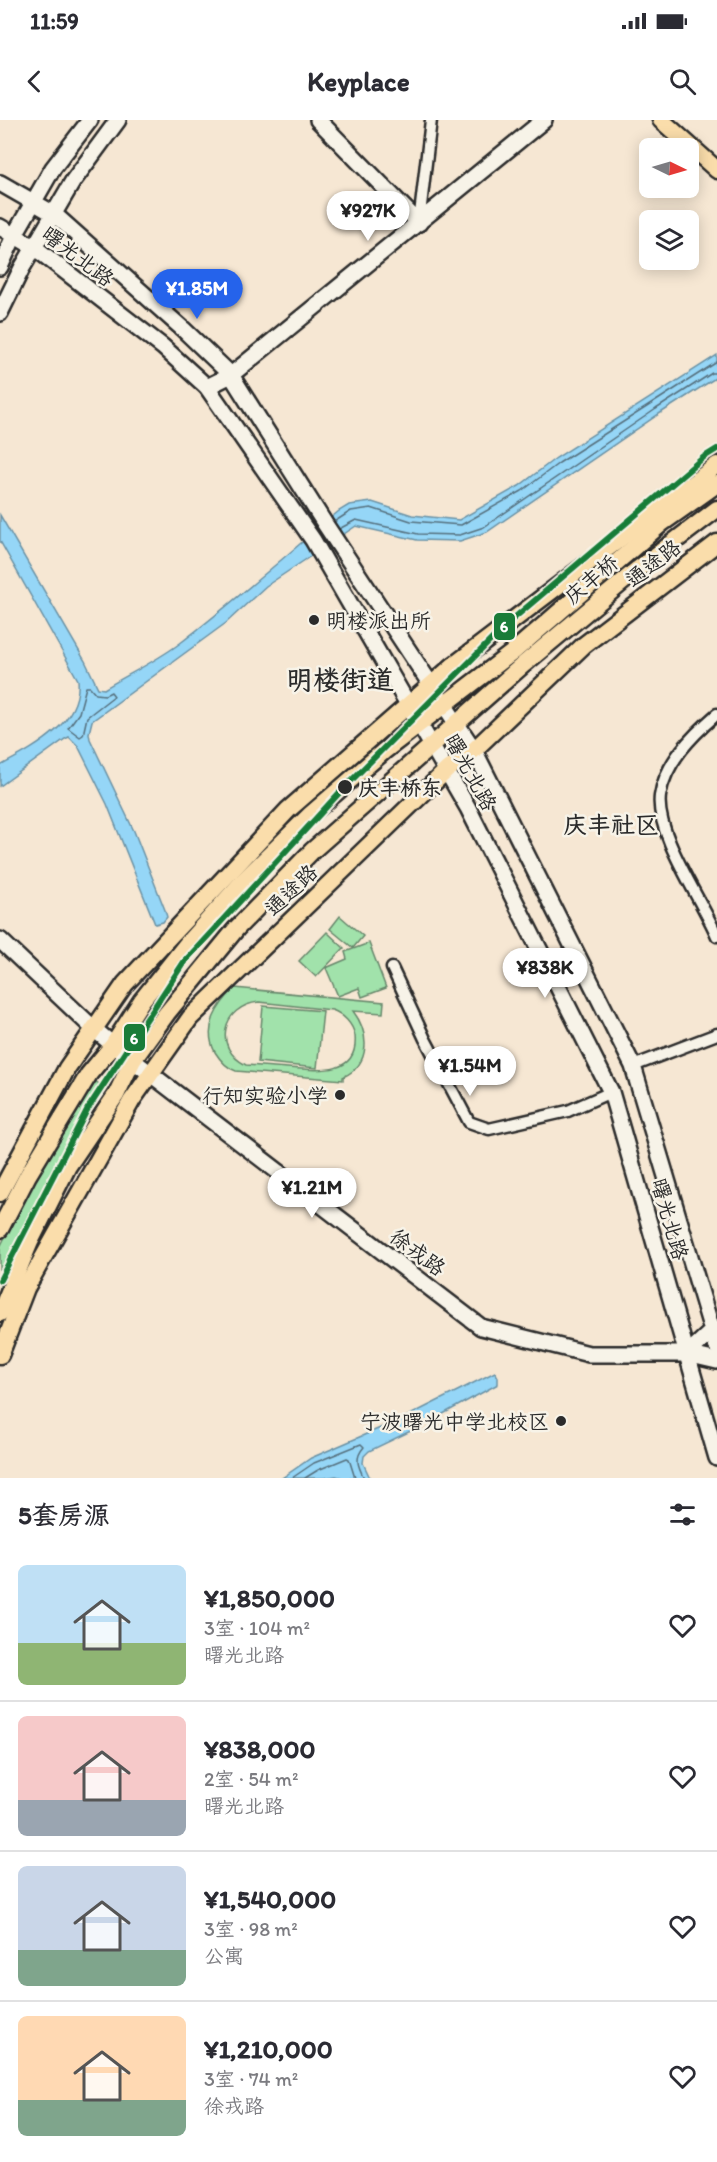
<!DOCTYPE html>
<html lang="zh">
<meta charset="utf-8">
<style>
body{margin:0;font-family:Itim,"LXGW WenKai TC",sans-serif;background:#f7f7f7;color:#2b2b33;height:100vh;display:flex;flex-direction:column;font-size:22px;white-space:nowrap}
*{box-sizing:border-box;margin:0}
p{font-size:20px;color:#7c7c81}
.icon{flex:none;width:33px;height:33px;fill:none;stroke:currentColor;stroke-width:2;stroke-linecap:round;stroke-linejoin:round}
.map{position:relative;height:1358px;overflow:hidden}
.sheet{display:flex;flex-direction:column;background:#fff;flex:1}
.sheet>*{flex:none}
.needle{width:39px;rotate:95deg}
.tools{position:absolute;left:639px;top:18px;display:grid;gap:12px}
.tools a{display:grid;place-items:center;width:60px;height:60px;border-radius:9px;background:#fff;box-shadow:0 3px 15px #0003;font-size:30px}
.price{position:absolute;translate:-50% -51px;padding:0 14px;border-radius:21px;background:#fff;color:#222;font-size:20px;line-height:39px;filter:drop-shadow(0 2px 3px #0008)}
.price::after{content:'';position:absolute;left:50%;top:36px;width:18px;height:14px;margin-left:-9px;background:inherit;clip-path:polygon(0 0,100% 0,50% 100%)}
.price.active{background:#2563eb;color:#fff}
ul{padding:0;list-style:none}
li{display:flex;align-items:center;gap:18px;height:150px;padding:0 18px}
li+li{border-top:2px solid #e1e1e2}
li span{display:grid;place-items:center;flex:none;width:168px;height:120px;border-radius:9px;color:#555}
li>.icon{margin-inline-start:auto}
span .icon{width:72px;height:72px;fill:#fffc;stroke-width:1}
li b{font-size:26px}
h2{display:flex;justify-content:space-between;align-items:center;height:72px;padding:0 18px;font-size:26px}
.status{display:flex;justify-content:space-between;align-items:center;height:42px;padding:0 30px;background:#fff;direction:ltr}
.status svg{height:16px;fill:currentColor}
header{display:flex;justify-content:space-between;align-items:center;height:78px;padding:0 18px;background:#fff;font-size:27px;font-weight:800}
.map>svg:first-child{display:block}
.green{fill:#a1e2ab;stroke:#66866b;stroke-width:1.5;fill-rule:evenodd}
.water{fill:#95d6f7;stroke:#6b92a5;stroke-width:1.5}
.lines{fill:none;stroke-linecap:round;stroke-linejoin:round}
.shore{stroke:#556f7d;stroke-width:1.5}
.street-casing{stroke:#2b2b2b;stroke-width:15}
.secondary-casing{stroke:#2b2b2b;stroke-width:20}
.primary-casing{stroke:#2b2b2b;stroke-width:21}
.street{stroke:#f7f3e8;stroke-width:10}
.secondary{stroke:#f7f3e8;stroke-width:15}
.primary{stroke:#faddab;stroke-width:16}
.metro-1-casing{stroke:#f7f3e8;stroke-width:10}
.metro-1{stroke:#197c39;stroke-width:6}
.poi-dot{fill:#2b2b2b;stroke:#f7f3e8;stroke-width:2}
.labels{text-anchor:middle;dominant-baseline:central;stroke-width:5;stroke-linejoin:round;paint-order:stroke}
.street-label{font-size:21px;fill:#2b2b2b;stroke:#f7f3e8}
.poi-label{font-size:21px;fill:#2b2b2b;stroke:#f7f3e8;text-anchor:end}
.stop-label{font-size:21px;font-weight:bold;fill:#2b2b2b;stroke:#f7f3e8;text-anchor:start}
.quarter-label{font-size:24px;font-weight:bold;fill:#2b2b2b;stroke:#f7f3e8}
.district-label{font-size:27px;font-weight:bold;fill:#2b2b2b;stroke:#f7f3e8}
.line-badge{stroke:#f7f3e8;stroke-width:2}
.badge-label{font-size:16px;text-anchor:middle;font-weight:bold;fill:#fff}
</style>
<div class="status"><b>11:59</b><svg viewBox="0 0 49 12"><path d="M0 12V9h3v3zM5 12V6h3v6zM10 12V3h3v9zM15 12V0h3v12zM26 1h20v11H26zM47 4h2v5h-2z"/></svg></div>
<header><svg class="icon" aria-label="back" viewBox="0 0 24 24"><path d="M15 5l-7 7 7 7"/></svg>Keyplace<svg class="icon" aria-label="search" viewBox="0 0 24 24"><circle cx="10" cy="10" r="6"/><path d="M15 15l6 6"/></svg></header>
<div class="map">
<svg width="717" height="1358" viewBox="0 0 717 1358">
<rect width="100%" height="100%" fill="#f6e7d3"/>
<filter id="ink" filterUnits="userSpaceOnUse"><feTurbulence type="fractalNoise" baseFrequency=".0167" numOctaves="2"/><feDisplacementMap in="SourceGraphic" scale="12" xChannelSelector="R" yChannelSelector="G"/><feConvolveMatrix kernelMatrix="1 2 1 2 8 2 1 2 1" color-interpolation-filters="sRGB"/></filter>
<g filter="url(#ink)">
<!-- green -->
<g class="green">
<path d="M340,796L363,816L353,828L330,809Z"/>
<path d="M327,812L344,828L316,857L299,841Z"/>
<path d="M369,823L386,868L362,877L359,868L338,876L326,848L347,839L345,832Z"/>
<path d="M235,868L384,882L383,893L353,891C369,912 372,944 343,957V960L236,951C227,948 220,940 215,932C202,907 218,885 235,868ZM259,882L332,890C343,894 353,904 355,916C359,958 313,950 288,948C274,947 260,946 246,945C213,929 221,886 259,882Z"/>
<path d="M263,886L323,891L317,948L258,942Z"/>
<path d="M95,961L105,968L62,1035L51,1056L39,1088L0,1170V1127L38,1053Z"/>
</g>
<!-- water -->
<g class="water">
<path d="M717,235V257L659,294L487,412L460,421L417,420L356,406L266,466L226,503L92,601L89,613L90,619L134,711L165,790L167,797L163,802L155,804L107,684L78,626L69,617L65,619L0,666V646C33,628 82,604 78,560L0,421V395L85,541L98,568L104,569C129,554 156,541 179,524C234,482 286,435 339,391L349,385L372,382L412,395L459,400L519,366L556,338Z"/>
<path d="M495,1252L498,1257V1264L421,1306L369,1331L364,1336L363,1343L370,1358H343L336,1356L324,1358H282L311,1338L408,1296Z"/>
</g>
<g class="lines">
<!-- shore -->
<g class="shore">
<path d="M334,402L351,391L371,388L411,401L461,405L522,371L559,343L717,242"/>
<path d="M339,409L356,400L418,414L460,415L484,407L656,289L712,253H717"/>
<path d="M86,567H90L96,574L105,575L111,572L114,576L87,597L83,615L80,617L68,608L79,593Z"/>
<path d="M292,1358L314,1343L361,1324L364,1327C354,1338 358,1346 364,1358"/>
<path d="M305,1358L318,1350L347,1338L349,1339L355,1358"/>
</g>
<!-- street casing -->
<g class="street-casing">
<g id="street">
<path d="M419,103L431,0"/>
<path d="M717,594C693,615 665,642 660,676C655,714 702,780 717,816"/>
<path d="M392,848L425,919L469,1002L489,1009L568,991L611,972"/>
<path d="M633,946L717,914"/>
</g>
</g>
<!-- secondary casing -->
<g class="secondary-casing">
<g id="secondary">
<path d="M318,0L419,103"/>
<path d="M0,63L54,94L183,209L231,255L325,404L474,630L633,946L717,1227"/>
<path d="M0,107L34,127L163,227L207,267L313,420L468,688L611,972L717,1338"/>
<path d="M0,147L14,116L53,48L90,0"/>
<path d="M0,193L22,148L73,61L118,0"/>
<path d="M207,267L231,255L544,0"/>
<path d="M0,820L94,909L113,925L481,1207L589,1234H687L717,1241"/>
<path d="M687,1234L712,1211L717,1209"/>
</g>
</g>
<!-- primary casing -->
<g class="primary-casing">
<g id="primary">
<path d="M661,0L717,50"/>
<path d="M0,1073L67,948L125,864L288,690L454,545L717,345"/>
<path d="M0,1109L28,1055L89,954L113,925L142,880L190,820L243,761L311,694L384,631L513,532L662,403L717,364"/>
<path d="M0,1193L30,1122L68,1046L116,975L133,940L167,893L236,809L312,731L524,544L638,449L717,389"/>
<path d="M0,1235L26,1168L132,980L190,898L447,650L474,630L584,525L717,423"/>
</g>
</g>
<!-- street -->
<use href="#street" class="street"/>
<!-- secondary -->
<use href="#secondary" class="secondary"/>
<!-- primary -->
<use href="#primary" class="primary"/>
<!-- metro-1 casing -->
<g class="metro-1-casing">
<path id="metro-1" d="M0,1160L87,990L184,842L341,671L507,504L704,337L717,329"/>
</g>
<!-- metro-1 -->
<use href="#metro-1" class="metro-1"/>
</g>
</g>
<!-- markers -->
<g class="poi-dot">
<circle cx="314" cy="500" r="6"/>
<circle cx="345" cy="667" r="8"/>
<circle cx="340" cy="975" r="6"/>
<circle cx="561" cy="1301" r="6"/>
</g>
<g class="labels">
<!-- street labels -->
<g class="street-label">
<text transform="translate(78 136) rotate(37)">曙光北路</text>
<text transform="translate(653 443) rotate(-38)">通途路</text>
<text transform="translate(591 459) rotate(-40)">庆丰桥</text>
<text transform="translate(471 652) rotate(61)">曙光北路</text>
<text transform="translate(291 770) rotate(-44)">通途路</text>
<text transform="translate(670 1099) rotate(74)">曙光北路</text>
<text transform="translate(418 1132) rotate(37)">徐戎路</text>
</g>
<!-- poi labels -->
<g class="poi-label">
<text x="326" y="500" text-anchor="start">明楼派出所</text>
<text x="328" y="975">行知实验小学</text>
<text x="549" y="1301">宁波曙光中学北校区</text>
</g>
<!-- stop labels -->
<g class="stop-label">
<text x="358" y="667">庆丰桥东</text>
</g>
<!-- quarter labels -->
<g class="quarter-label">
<text x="611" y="704">庆丰社区</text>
</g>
<!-- district labels -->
<g class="district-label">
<text x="340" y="559">明楼街道</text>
</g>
</g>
<g class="line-badge">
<rect x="493" y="492" width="23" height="29" rx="6" fill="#197c39"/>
<rect x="123" y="903" width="23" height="29" rx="6" fill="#197c39"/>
</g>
<g class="badge-label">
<text x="504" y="512">6</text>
<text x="134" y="924">6</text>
</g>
</svg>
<div class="tools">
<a><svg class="needle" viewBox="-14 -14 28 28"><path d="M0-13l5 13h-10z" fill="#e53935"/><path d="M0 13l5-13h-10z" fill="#7c7c81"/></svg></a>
<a><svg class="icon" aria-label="layers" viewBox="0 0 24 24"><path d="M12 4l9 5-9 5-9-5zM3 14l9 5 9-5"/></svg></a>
</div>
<b class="price" style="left:368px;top:122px">¥927K</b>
<b class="price active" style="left:197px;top:200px">¥1.85M</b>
<b class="price" style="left:545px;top:879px">¥838K</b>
<b class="price" style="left:470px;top:977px">¥1.54M</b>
<b class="price" style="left:312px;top:1099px">¥1.21M</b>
</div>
<section class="sheet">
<h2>5套房源<svg class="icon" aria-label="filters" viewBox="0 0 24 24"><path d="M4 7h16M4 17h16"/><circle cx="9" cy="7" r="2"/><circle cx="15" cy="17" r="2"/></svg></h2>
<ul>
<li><span style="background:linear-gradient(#bfe0f5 65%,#8fb573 0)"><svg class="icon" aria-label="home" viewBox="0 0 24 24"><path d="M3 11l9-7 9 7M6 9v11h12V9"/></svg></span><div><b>¥1,850,000</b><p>3室 · 104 m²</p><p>曙光北路</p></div><svg class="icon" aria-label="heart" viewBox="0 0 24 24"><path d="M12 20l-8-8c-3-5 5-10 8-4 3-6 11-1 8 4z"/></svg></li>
<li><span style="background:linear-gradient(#f6c9c9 70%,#9aa5b1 0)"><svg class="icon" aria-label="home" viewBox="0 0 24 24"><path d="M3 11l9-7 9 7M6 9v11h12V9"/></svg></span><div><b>¥838,000</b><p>2室 · 54 m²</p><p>曙光北路</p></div><svg class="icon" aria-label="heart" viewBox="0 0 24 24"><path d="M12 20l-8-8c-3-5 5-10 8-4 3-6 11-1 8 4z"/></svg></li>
<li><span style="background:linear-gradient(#c9d6e8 70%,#7fa58c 0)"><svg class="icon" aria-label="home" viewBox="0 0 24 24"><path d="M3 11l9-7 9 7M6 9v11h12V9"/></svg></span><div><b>¥1,540,000</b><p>3室 · 98 m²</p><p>公寓</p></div><svg class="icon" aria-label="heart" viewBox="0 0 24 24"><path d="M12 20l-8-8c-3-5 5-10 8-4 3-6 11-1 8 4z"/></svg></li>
<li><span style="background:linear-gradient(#ffd9b3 70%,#7fa58c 0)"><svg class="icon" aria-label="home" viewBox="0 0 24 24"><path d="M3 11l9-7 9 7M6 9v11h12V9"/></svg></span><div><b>¥1,210,000</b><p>3室 · 74 m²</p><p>徐戎路</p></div><svg class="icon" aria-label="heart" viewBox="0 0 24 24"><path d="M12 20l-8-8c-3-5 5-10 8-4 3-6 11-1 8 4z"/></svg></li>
</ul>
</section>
